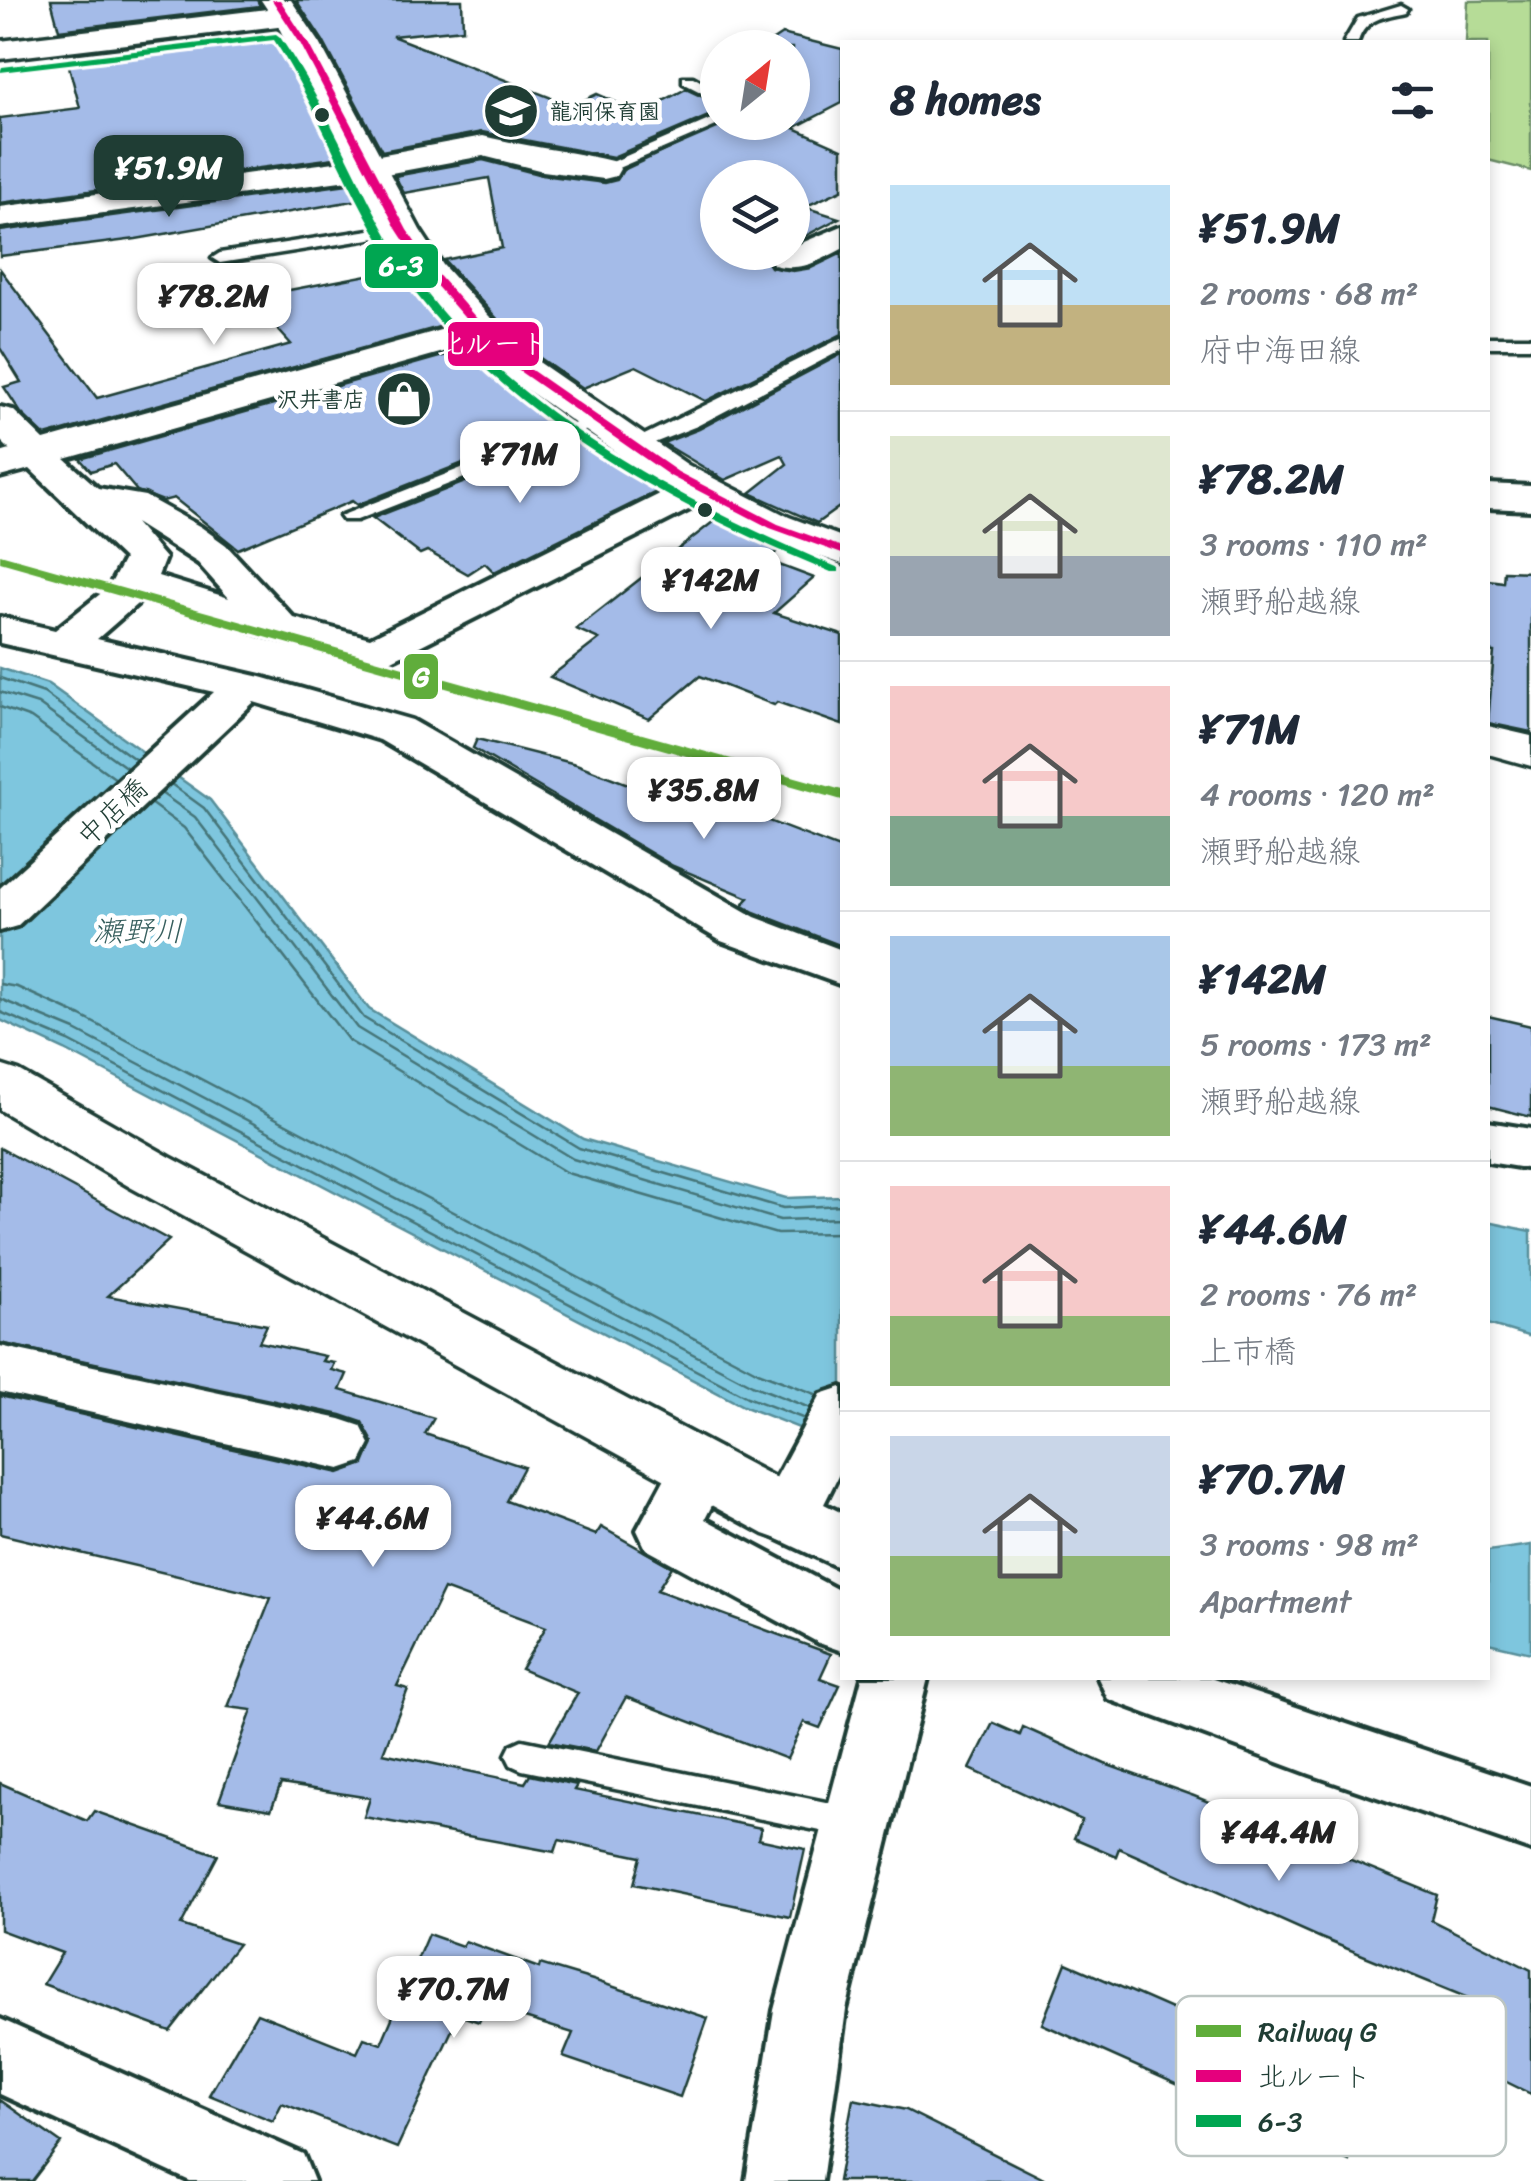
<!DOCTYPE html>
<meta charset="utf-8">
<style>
body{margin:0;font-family:Sriracha,"Klee One",sans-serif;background:#f6f6f7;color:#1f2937;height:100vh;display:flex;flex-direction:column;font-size:38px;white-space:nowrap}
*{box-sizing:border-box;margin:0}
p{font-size:32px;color:#747a83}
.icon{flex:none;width:55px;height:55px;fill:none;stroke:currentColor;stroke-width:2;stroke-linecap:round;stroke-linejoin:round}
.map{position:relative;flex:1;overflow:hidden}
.details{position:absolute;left:840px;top:40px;width:650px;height:1640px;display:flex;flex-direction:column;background:#fff;border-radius:0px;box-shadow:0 5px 15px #0003}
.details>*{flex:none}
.needle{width:65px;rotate:30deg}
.tools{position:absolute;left:700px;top:30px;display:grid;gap:20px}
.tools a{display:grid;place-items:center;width:110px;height:110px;border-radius:50%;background:#fff;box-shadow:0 5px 15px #0003;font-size:50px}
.price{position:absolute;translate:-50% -85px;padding:0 22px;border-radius:20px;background:#fff;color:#222;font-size:32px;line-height:65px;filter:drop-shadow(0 2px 5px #0008)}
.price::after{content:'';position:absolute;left:50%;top:60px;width:30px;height:22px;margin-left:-15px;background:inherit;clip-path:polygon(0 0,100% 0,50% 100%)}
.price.on{background:#1f3d34;color:#fff}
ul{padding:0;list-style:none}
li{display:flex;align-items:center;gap:30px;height:250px;padding:0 50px}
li+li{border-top:2px solid #e0e1e3}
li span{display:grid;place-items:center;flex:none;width:280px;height:200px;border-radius:0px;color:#555}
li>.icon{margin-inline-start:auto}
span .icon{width:120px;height:120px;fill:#fffc;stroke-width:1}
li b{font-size:42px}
h2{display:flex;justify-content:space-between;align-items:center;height:120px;padding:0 50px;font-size:42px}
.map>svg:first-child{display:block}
.green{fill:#b6dc97;stroke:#6a8c66;stroke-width:2.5}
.water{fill:#7ec6de;stroke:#588f9a;stroke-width:2.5}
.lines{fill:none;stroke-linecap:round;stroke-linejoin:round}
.shore{stroke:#457478;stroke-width:2.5}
.building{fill:#a4bbe8;stroke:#1f3d34;stroke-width:2.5}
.lane-casing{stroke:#1f3d34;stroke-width:7}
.street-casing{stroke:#1f3d34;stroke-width:8}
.secondary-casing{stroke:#1f3d34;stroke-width:7}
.lane{fill:#fff;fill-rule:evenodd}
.street{fill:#fff;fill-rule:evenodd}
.secondary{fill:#fff;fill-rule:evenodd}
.bus-1-casing{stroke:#fff;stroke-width:7}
.bus-2-casing{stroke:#fff;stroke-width:7}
.bus-1{fill:#e5007d;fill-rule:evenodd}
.bus-2{fill:#00a651;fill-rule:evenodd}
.rail-1-casing{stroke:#fff;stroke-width:7}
.rail-1{fill:#60ad3b;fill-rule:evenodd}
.bus-dot{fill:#1f3d34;stroke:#fff;stroke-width:4}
.labels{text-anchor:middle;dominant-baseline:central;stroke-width:9;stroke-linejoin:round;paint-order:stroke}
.far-poi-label{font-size:22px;font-weight:bold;fill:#1f3d34;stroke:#fff;text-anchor:start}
.street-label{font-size:28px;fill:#1f3d34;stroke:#fff}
.water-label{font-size:30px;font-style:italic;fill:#375f5e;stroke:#fff}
.key{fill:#fff;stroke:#bcc5c2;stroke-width:2.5}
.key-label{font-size:28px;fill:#1f3d34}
.line-badge{stroke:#fff;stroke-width:4}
.badge-label{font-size:28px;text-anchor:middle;font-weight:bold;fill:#fff}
</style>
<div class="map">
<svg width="1531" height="2181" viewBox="0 0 1531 2181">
<rect width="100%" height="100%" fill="#fff"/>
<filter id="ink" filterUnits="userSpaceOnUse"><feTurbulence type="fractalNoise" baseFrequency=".01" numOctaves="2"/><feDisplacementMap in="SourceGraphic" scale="20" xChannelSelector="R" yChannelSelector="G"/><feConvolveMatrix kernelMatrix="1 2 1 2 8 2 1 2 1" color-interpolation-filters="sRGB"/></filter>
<g filter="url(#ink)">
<!-- green -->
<path class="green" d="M1531,0V171L1488,160V42H1466L1468,1Z"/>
<!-- water -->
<g class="water">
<path d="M0,668L48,684L210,800L369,1009L583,1139L786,1198L842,1196V1445L743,1406L65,1050L0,1020Z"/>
<path d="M1488,1222L1531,1231V1337L1488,1324Z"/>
<path d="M1531,1545V1653L1488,1643V1551Z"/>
</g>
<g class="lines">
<!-- shore -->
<g class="shore">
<path d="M0,678L44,693L136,760"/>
<path d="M0,692L38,704L127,768"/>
<path d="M0,707L31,718L116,779"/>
<path d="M171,784L204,808L364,1018L579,1148L783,1208L842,1205"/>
<path d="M161,793L195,817L357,1028L573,1159L780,1220L842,1218"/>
<path d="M150,803L184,828L349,1041L567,1173L777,1234L842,1233"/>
<path d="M0,984L17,987L81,1016L758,1372L818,1395"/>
<path d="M0,999L75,1030L752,1385L810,1408"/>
<path d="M0,1012L69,1041L747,1397L805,1419"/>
</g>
</g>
<!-- building -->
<g class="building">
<path d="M51,0H257L260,6L59,30Z"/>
<path d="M296,0H462L463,29L392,36L572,106L597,94L640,113L686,89L718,104V112L613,157L482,132L382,151L323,41Z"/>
<path d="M276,30L342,157L0,203V118L80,108L66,55Z"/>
<path d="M782,34L842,49V103L794,128L842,149V190L804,207L839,218L792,243V178H718V252H768L765,258L771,267L793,271L811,268L842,253V334L706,401L636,366L583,388L520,344L444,260L502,248L489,178L404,193L395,176L483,160L542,175L605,183L617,180L623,170L726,122H792V48H761Z"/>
<path d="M355,183L364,199L136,239L0,256V231Z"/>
<path d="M404,268L450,324L45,436L21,413L4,387L21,382L0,348V269L97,398L291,344L263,313L283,308L274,293Z"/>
<path d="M471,348L487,366L567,422L357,505L352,501L238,549L174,498L163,501L137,491L114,464L91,471L80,459Z"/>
<path d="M842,354V505L817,523L750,493L787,464L782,455L725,480L663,443L699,429Z"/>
<path d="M585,435L662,489L494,572L485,563L468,574L427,551L420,554L373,518Z"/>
<path d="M718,518L783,547L766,560L814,578L774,613L842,635V725L777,702L774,705L700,676L649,719L550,677L599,639L576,629Z"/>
<path d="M1504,571L1531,572V732L1488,723L1494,652L1488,651V580L1503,582Z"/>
<path d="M477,739L576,764L693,809L700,802L727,813L732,807L842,849V946L754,912L742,905L749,898L673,866L473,748Z"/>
<path d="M1488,1016L1531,1026V1117L1488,1106Z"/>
<path d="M0,1148L169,1240L108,1296L267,1325L259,1342L325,1356L322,1361L334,1363L331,1370L347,1374L340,1390L434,1418L425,1434L524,1467L506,1501L596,1535L601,1527L672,1567L657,1590L831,1654L820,1678L840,1685L820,1728L804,1722L787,1759L626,1697L596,1751L549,1742L578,1693L521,1669L546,1627L444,1589L397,1686L408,1689L383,1753L525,1783L530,1775L577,1785L574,1790L761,1828L758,1839L805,1849L790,1917L634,1884L641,1857L559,1840L555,1852L364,1817L370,1798L281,1784L271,1810L219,1801L252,1710L228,1707L271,1598L0,1534V1396L339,1473L364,1464L373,1442L362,1422L341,1415L0,1343Z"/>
<path d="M993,1723L1020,1735L1023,1727L1105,1764L1194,1796L1437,1895L1431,1920L1531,1970V2094L1462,2060L1467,2047L1458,2043L1473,2000L1321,1938L1119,1848L1116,1856L1074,1838L1082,1820L970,1769Z"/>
<path d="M0,1783L87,1821L94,1811L218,1855L181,1925L238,1944L170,2031L43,1984L62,1953L0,1930Z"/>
<path d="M428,1934L462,1946L465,1941L539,1968L540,1964L593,1980L708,2018L680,2097L563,2057L573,2033L486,2006L479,2022L459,2015L397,2148L282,2103L273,2121L209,2095L257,2013L357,2053L364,2038L381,2044Z"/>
<path d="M1066,1963L1368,2095L1349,2161L1042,2024Z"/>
<path d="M853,2099L906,2110L1048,2181H838Z"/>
<path d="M0,2100L61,2143L32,2181H0Z"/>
</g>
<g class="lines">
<!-- lane casing -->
<g class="lane-casing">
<g id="lane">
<path d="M1401,5L1408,9L1406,12C1384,17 1365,18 1358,42H1344L1358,18Z"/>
<path d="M683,77H693L718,91V101L683,83Z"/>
<path d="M718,116V122L723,123L609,172L596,169Z"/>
<path d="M402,225L408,227V233L220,263L212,258L220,253Z"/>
<rect x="1488" y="337" width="43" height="10"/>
<path d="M842,338V350L697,426L639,449L633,451L624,445Z"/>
<path d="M596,415L602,416V424L357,520H343L340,516Z"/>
<path d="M522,1740L855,1808L867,1812L871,1823L867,1834L855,1838L522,1770L511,1765L506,1755L511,1745Z"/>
</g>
</g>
<!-- street casing -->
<g class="street-casing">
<g id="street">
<path d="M483,136C527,147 572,151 616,162L620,169L616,176L604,179L543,171L483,156L370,177L0,227V207L357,159Z"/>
<path d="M842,226V249C819,261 801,272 774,265L769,258L773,252H792V247Z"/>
<path d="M480,319L493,322L498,330L493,338L65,459L98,488L145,496L201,527L226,545L294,618L370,638L688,480L702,476L716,480L722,488L716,496L390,661L375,665L264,636L144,598L97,639L261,677L412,720L755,917L842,950V985L721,941L380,740L254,702L17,926L0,931V888L214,692L0,643V617L55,630L109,587L124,559L30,469L0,477V453L10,450L0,440V407L13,410L44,440ZM135,523L198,563L229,598L158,576L165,558Z"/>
<path d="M1488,484L1531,486V510L1488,508Z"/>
<path d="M1488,1122L1531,1129V1169L1488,1162Z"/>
<path d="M0,1346L340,1419L361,1426L370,1444L361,1462L340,1469L0,1392Z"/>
<path d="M842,1387V1468L824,1504L842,1513V1569L765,1533L756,1515L821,1394Z"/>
<path d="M700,1445L721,1452L730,1470L705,1519L842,1592V1651L819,1643L646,1549L637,1530L679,1452Z"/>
<path d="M862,1678H928L846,2010L822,2181H746L774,2010Z"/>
<path d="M1098,1678H1210L1531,1786V1850L1310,1774L1108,1699Z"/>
<path d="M0,2019L303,2154L314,2181H190L0,2094Z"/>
</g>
</g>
<!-- secondary casing -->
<g class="secondary-casing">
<g id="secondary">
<path d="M261,0H291L320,43L420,230L443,265L517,347L688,465L789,517L842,537V564L759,535L660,483L489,363L417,280L384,230L278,26L0,59V41L267,9Z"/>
<path d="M1488,726L1531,736V766L1488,754Z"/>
<path d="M0,1065L19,1071L170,1157L810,1496L819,1515L810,1534L787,1542L764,1534L130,1187L0,1110Z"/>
</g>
</g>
<!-- lane -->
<use href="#lane" class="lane"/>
<!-- street -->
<use href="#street" class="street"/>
<!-- secondary -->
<use href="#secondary" class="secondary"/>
<!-- bus-1 casing -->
<g class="bus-1-casing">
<path id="bus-1" d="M272,0H280L308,43L407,230L434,270L507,353L678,472L778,524L842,547V554L770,528L670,476L499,357L426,274L397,230L300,43Z"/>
</g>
<!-- bus-2 casing -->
<g class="bus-2-casing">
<path id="bus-2" d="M276,34L280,37C305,75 327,115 347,156C367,196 386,239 413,275C512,414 685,503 839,568V572H831C674,507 507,420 405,279C352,205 323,116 274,40L0,72L2,67Z"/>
</g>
<!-- bus-1 -->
<use href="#bus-1" class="bus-1"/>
<!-- bus-2 -->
<use href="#bus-2" class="bus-2"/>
<!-- rail-1 casing -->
<g class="rail-1-casing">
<path id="rail-1" d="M0,554L842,790V800L0,562Z"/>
</g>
<!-- rail-1 -->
<use href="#rail-1" class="rail-1"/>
</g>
</g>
<!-- icons -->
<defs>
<g id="school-disc" transform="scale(2.875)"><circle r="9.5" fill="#1f3d34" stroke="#fff"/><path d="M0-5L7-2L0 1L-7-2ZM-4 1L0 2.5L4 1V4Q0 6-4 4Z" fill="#fff"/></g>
<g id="shop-disc" transform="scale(2.875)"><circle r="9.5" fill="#1f3d34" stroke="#fff"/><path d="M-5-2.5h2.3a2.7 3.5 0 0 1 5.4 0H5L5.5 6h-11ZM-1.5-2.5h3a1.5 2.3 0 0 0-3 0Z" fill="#fff"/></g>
</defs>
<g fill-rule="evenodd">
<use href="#school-disc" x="511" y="111"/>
<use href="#shop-disc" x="404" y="399"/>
</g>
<!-- markers -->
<g class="bus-dot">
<circle cx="322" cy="115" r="9"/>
<circle cx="705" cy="510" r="9"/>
</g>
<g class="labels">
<!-- far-poi labels -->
<g class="far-poi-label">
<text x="550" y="111">龍洞保育園</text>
<text x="365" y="399" text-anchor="end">沢井書店</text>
</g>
<!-- street labels -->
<g class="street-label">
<text transform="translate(112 812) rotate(-43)">中店橋</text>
</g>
<!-- water labels -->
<g class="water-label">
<text x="138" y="931">瀬野川</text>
</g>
</g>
<!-- legend -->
<rect x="1176" y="1996" width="330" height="160" rx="15" class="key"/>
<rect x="1196" y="2025" width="45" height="12" fill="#60ad3b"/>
<rect x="1196" y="2070" width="45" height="12" fill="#e5007d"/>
<rect x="1196" y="2115" width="45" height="12" fill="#00a651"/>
<g class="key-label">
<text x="1258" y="2041">Railway G</text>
<text x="1258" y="2086">北ルート</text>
<text x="1258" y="2131">6-3</text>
</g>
<g class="line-badge">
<rect x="363" y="242" width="77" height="48" rx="10" fill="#00a651"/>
<rect x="446" y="320" width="95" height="48" rx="10" fill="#e5007d"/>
<rect x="402" y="652" width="38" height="49" rx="10" fill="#60ad3b"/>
</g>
<g class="badge-label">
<text x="401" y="275">6-3</text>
<text x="493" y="353">北ルート</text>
<text x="421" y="686">G</text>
</g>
</svg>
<div class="tools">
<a><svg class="needle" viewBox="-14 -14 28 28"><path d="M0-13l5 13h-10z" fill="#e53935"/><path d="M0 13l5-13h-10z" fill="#747a83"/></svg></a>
<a><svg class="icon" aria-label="layers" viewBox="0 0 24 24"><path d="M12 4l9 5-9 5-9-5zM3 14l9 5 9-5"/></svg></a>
</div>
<b class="price on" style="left:169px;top:220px">¥51.9M</b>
<b class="price" style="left:214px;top:348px">¥78.2M</b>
<b class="price" style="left:520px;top:506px">¥71M</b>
<b class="price" style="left:711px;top:632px">¥142M</b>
<b class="price" style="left:704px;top:842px">¥35.8M</b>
<b class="price" style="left:373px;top:1570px">¥44.6M</b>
<b class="price" style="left:1279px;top:1884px">¥44.4M</b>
<b class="price" style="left:454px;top:2041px">¥70.7M</b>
<section class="details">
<h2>8 homes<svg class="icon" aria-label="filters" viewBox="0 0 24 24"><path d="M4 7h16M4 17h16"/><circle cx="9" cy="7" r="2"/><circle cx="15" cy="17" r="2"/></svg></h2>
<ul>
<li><span style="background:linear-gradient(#bfe0f5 60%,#c2b280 0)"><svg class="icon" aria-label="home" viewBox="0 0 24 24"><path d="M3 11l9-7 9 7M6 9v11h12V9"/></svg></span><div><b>¥51.9M</b><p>2 rooms · 68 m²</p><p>府中海田線</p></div></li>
<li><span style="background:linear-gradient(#dfe7d0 60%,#9aa5b1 0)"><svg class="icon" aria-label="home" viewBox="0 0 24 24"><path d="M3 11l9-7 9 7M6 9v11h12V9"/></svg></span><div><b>¥78.2M</b><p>3 rooms · 110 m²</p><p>瀬野船越線</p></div></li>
<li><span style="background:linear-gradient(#f6c9c9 65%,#7fa58c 0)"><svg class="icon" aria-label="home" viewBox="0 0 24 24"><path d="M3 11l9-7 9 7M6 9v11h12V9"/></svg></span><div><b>¥71M</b><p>4 rooms · 120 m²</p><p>瀬野船越線</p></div></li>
<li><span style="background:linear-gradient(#a9c7e8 65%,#8fb573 0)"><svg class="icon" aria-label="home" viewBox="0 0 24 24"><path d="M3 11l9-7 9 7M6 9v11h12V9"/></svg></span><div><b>¥142M</b><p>5 rooms · 173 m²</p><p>瀬野船越線</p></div></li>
<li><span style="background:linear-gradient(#f6c9c9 65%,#8fb573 0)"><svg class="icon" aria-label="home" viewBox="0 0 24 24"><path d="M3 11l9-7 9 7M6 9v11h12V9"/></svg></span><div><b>¥44.6M</b><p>2 rooms · 76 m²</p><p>上市橋</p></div></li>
<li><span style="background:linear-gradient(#c9d6e8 60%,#8fb573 0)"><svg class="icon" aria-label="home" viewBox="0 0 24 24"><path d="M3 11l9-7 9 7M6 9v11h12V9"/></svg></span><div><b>¥70.7M</b><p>3 rooms · 98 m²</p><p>Apartment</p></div></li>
</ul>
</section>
</div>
